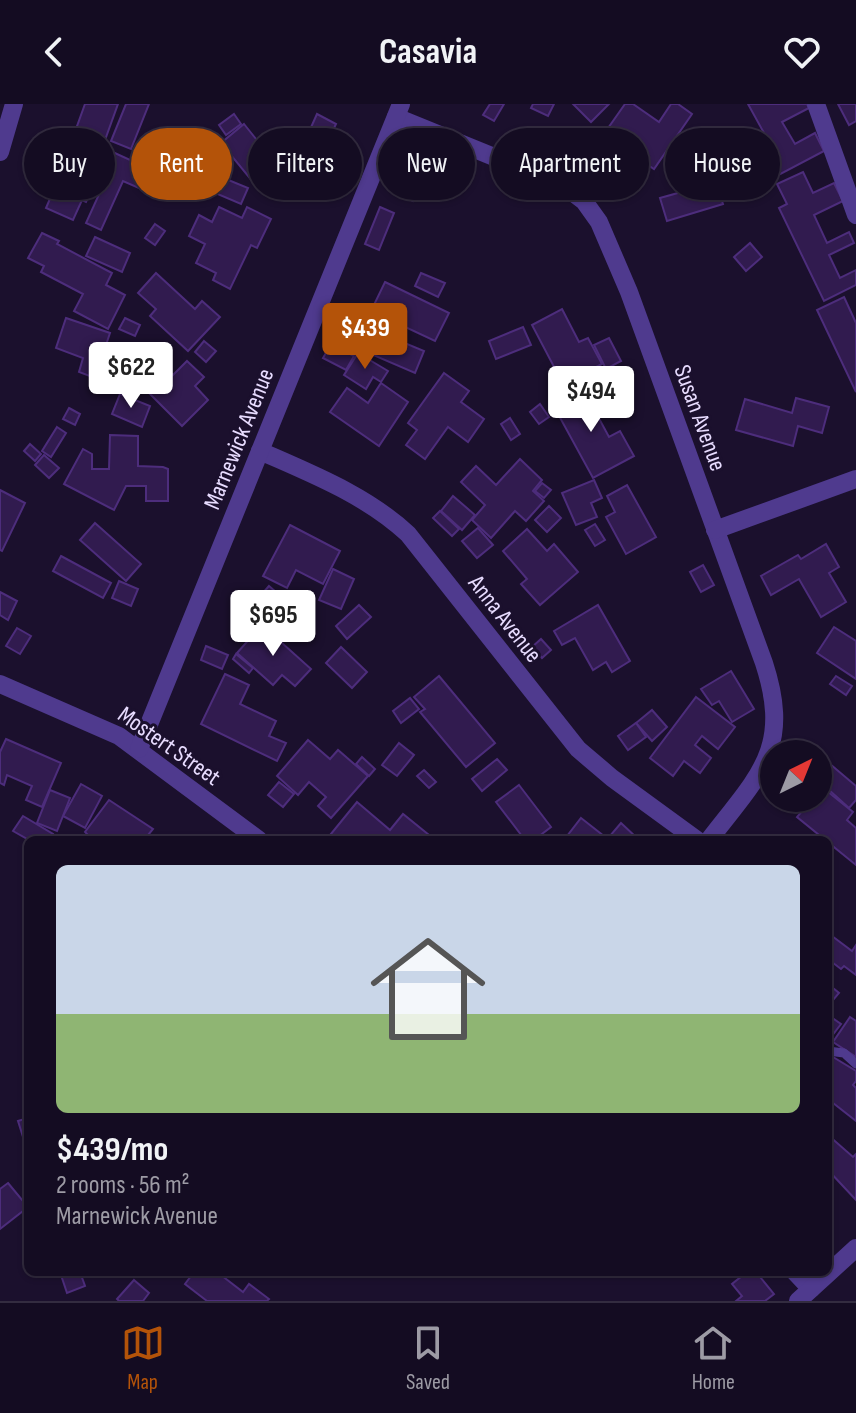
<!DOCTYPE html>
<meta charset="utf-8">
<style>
body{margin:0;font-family:"Sofia Sans Condensed",sans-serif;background:#211a2f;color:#f1f3f6;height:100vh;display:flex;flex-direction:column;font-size:30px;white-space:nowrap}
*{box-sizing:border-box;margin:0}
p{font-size:26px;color:#9d9ba5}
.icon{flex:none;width:44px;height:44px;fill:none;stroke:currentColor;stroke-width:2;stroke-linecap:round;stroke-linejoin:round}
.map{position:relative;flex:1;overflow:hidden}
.sheet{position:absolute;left:24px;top:732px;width:808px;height:440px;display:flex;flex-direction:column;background:#140c22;border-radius:12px;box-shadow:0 2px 6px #0004,0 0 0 2px #332c40}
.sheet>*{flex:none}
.top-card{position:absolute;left:24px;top:24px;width:808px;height:72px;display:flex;gap:16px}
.needle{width:52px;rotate:43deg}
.buttons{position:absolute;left:760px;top:636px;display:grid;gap:16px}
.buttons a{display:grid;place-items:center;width:72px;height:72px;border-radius:50%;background:#140c22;box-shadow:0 2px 6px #0004,0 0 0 2px #332c40;font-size:40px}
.price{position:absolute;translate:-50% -68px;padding:0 18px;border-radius:8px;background:#fff;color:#222;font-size:26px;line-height:52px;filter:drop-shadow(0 2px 4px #0008)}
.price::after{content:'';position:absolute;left:50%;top:48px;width:24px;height:18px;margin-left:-12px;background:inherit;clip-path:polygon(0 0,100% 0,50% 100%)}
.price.active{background:#b45309;color:#fff}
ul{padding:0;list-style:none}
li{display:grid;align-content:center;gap:16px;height:424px;padding:0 32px}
li span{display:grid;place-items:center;height:248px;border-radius:12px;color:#555}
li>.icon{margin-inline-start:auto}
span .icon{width:144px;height:144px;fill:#fffc;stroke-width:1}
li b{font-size:34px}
.chip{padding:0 28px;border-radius:36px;background:#140c22;box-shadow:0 2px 6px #0004,0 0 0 2px #332c40;font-size:28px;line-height:72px}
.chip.active{background:#b45309;color:#fff}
header{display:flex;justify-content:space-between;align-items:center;height:104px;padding:0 32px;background:#140c22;font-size:36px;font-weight:700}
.menu{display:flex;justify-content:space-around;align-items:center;height:112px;border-top:2px solid #332c40;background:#140c22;font-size:22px;color:#9d9ba5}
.menu a{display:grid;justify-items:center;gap:4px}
.menu .active{color:#b45309}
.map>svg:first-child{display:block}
.building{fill:#311b4f;stroke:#4d2d7c;stroke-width:2}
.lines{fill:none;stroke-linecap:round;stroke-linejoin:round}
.service{stroke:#4f3a8e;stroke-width:9}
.minor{stroke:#4f3a8e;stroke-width:18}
.labels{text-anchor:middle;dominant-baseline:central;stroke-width:6;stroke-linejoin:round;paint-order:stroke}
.street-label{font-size:24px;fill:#e8dcff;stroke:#1b102d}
</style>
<header><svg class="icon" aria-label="back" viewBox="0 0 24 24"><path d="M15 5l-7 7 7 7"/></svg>Casavia<svg class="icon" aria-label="heart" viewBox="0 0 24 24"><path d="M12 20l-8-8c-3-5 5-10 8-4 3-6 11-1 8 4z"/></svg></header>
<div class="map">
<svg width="856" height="1197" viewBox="0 0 856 1197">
<rect width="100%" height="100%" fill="#1b102d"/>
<!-- building -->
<g class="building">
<path d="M85,0H118L105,36L76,25Z"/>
<path d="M126,0H149L131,45L111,37Z"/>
<path d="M490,0H504L494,17L483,11Z"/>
<path d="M533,0H554L548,12L531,4Z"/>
<path d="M573,0H609L591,18Z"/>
<path d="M625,0H633L659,18L671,0H678L692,10L654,65L642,57L644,54L606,27Z"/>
<path d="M748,0H807L809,4L782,18L795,40L815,29L824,47L771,75L761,56L775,49Z"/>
<path d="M838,0H856V17L849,21Z"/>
<path d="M234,10L241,20L226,31L219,21Z"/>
<path d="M317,10L336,20L327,39L308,30Z"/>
<path d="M244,20L268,50L277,43L290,58L258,84L221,39Z"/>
<path d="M71,29L163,71L155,91L123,77L101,126L86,119L111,64L65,43Z"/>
<path d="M581,29L598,38L589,56L572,47Z"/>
<path d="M603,32L625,43L613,68L591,58Z"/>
<path d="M157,47L172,50L169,66L154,63Z"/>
<path d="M70,48L102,62L86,98L82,96L73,116L46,104Z"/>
<path d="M708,54L723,100L667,117L660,94L685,87L678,63Z"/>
<path d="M187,59L248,84L241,100L180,74Z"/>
<path d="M803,68L813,89L834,79L843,97L814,111L827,139L849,128L854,139L829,151L840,174L856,166V181L824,197L779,104L787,100L777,80Z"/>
<path d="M403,72L421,80L413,97L395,89Z"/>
<path d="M172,74L182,79L176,90L167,85Z"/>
<path d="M219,103L242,114L247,103L271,115L257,144L251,141L230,185L213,176L216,169L196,159L205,140L189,132L199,111L212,118Z"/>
<path d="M380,103L394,109L379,146L365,140Z"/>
<path d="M155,120L165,127L155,141L145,134Z"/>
<path d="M42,129L59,137L57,140L112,169L106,181L125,191L108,225L74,207L83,190L41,168L44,162L28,154Z"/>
<path d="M95,133L130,149L122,168L86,152Z"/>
<path d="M750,139L762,153L746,167L734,153Z"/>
<path d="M156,169L195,205L202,197L220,213L188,247L150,212L156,205L138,189Z"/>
<path d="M421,169L445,179L438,193L415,182Z"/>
<path d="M385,178L449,209L435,237L371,207Z"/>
<path d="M844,193L856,219V288L817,206Z"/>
<path d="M562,205L579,238L588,234L602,260L563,280L532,221Z"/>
<path d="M66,214L110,229L95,274L79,268L83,254L56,244Z"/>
<path d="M125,214L140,221L135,232L119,225Z"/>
<path d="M347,216L364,225L354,244L337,236Z"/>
<path d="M366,223L424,247L415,269L357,244Z"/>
<path d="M523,223L531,241L496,255L489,237Z"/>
<path d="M609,234L621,257L606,265L594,241Z"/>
<path d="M204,237L216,247L206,258L195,248Z"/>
<path d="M331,240L354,252L346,266L323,254Z"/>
<path d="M358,249L388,267L381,278L373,273L366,285L344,271Z"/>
<path d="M187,257L204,273L195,282L208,296L182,322L142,282L164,261L173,271Z"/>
<path d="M444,269L469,287L461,298L484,315L468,338L448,323L425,355L406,341L417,326L408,319Z"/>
<path d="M381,279L408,298L379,342L330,308L347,284L368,299Z"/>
<path d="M582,283L609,333L620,327L634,352L593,374L552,299Z"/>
<path d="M120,290L150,302L142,323L112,310Z"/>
<path d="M796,294L829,303L822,329L798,322L793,342L736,326L745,295L792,309Z"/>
<path d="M540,300L549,313L539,320L530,308Z"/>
<path d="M69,304L80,310L75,321L63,315Z"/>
<path d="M510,314L520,330L511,336L501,320Z"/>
<path d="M57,323L66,329L51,353L42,347Z"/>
<path d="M110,331L138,332V362L163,363L168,365V397H146V382H126L114,406L64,380L83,345L92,350V365H109Z"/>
<path d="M30,340L41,350L35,357L24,347Z"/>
<path d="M44,351L59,364L49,374L35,361Z"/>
<path d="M520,355L542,376L533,387L544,397L526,417L515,407L491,434L472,416L485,401L461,378L476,362L496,381Z"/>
<path d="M594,376L602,394L591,399L597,413L576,421L562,389Z"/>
<path d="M542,379L551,386L544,394L535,387Z"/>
<path d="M627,381L656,433L626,450L606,413L615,408L607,392Z"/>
<path d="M0,386L25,399L2,447L0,446Z"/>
<path d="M453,392L475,411L462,426L441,407Z"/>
<path d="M549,402L561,414L547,428L535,416Z"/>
<path d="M440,407L459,425L452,432L433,414Z"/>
<path d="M95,419L141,460L126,477L80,436Z"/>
<path d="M595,420L605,436L595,442L585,426Z"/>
<path d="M290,421L340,447L323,480L296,466L287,484L263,472Z"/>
<path d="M478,424L493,441L477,454L462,437Z"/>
<path d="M527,425L547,447L554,440L578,468L540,501L521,480L527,475L503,447Z"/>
<path d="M826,440L839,463L829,469L846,498L821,513L799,475L771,491L761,472L798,451L801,455Z"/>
<path d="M61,452L111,479L103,494L53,467Z"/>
<path d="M703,461L714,481L701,488L690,468Z"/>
<path d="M333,465L354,475L341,505L319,496Z"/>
<path d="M119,477L138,485L131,502L112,494Z"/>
<path d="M269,482L298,507L283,524L254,499Z"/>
<path d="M0,488L17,497L8,516L0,511Z"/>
<path d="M359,501L371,513L347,535L336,522Z"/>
<path d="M598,501L630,557L612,568L606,558L593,566L575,534L562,541L554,527Z"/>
<path d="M262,521L311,565L295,582L282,571L273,581L237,549Z"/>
<path d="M834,523L856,537V575L817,549Z"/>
<path d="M17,524L31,532L20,550L6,542Z"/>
<path d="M541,535L551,546L542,554L532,543Z"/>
<path d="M206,542L228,551L222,565L201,556Z"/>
<path d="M341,543L367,568L352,584L326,559Z"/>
<path d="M236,550L253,564L249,569L233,555Z"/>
<path d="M731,567L754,605L732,618L719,597L712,601L701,585Z"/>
<path d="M225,570L249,581L240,600L276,617L269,632L286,639L277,657L201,620Z"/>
<path d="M439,572L495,639L466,663L420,608L425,605L414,593Z"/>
<path d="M836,572L852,582L846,591L830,580Z"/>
<path d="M696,593L735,623L718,645L702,632L695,641L711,654L700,669L684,657L673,672L650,654Z"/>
<path d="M410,594L419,605L401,619L393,607Z"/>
<path d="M652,606L667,623L652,637L636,619Z"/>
<path d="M636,619L646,633L628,646L618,632Z"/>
<path d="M6,635L61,659L42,703L26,696L32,682L7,671L4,681L0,679V648Z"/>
<path d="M308,636L330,655L338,646L368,672L331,714L318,702L326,693L309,678L298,691L277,672Z"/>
<path d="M399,639L414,651L397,672L382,661Z"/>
<path d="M362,653L375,665L369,672L356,660Z"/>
<path d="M497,655L507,666L482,687L472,675Z"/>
<path d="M830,660L856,682V696L849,704L818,676Z"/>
<path d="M424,666L436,678L429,684L417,672Z"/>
<path d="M279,678L294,690L283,703L268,691Z"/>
<path d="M81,680L102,692L85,724L63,712Z"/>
<path d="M519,681L551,723L534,736H525L496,698Z"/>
<path d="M822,683L853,708L847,716L856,724V761L797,713L813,694H818V688Z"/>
<path d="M50,686L70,694L57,727L37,719Z"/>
<path d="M109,696L153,725L144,736H86L89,732L85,728Z"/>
<path d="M357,698L390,726L403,710L434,735L326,736Z"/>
<path d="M23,712L53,730L50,736H28V743L24,741L27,735L13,727Z"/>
<path d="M581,714L609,736H564Z"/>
<path d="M621,719L637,734L635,736H613L609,733Z"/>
<path d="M828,829L852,847L856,841V871L844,862L841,865L828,855Z"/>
<path d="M828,880L839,889L828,902Z"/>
<path d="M828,911L841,920L828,937Z"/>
<path d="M850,913L856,917V953L833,938Z"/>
<path d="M828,950L856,967V977L853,981L856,984V1017L828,995Z"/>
<path d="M28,1014V1049L18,1017Z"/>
<path d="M828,1031L853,1053L856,1050V1096L828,1066Z"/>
<path d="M8,1079L28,1103L0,1125V1085Z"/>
<path d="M60,1168H80L85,1182L67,1189Z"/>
<path d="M194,1168H217L243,1188L249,1180L269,1195L267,1197H207L185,1180Z"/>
<path d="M747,1168H756L774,1190L765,1197H736L742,1192L732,1180Z"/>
<path d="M134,1176L149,1189L143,1197H119L117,1195Z"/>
</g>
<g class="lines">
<!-- service -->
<path class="service" d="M828,947L844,949L856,960"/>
<!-- minor -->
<g class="minor">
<path d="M816,0L856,111"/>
<path d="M396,13L563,81L584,97L599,118L629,188L764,559C792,645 759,671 709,736"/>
<path d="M0,48L14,0"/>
<path d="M260,347C312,370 366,391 408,430L578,645L612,674L697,736"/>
<path d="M715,426L856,375"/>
<path d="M0,580L119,632L259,736"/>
<path d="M139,645L401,0"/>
<path d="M795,1168L811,1185"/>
<path d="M798,1197L856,1144"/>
</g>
</g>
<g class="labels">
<!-- street labels -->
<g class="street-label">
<text transform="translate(700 314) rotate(70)">Susan Avenue</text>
<text transform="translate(239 335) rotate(-68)">Marnewick Avenue</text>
<text transform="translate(505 515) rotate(52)">Anna Avenue</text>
<text transform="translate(169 642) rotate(35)">Mostert Street</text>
</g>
</g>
</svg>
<div class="buttons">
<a><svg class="needle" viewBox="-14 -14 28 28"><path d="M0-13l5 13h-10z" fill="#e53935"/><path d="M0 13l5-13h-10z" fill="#9d9ba5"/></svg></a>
</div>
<b class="price active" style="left:365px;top:267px">$439</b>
<b class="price" style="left:131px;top:306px">$622</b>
<b class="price" style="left:591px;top:330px">$494</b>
<b class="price" style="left:273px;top:554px">$695</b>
<div class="top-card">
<a class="chip">Buy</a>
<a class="chip active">Rent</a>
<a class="chip">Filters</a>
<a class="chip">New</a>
<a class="chip">Apartment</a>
<a class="chip">House</a>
</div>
<section class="sheet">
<ul>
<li><span style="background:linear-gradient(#c9d6e8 60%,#8fb573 0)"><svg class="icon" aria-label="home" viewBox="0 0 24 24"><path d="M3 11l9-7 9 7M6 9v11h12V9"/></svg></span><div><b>$439/mo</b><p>2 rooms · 56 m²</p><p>Marnewick Avenue</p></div></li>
</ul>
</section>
</div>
<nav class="menu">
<a class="active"><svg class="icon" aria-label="map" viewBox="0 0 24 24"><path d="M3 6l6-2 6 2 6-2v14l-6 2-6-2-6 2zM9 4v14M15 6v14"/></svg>Map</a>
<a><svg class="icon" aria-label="saved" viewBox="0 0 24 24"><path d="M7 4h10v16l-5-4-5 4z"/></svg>Saved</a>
<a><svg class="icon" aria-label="home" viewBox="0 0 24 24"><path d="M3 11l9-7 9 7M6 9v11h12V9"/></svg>Home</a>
</nav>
